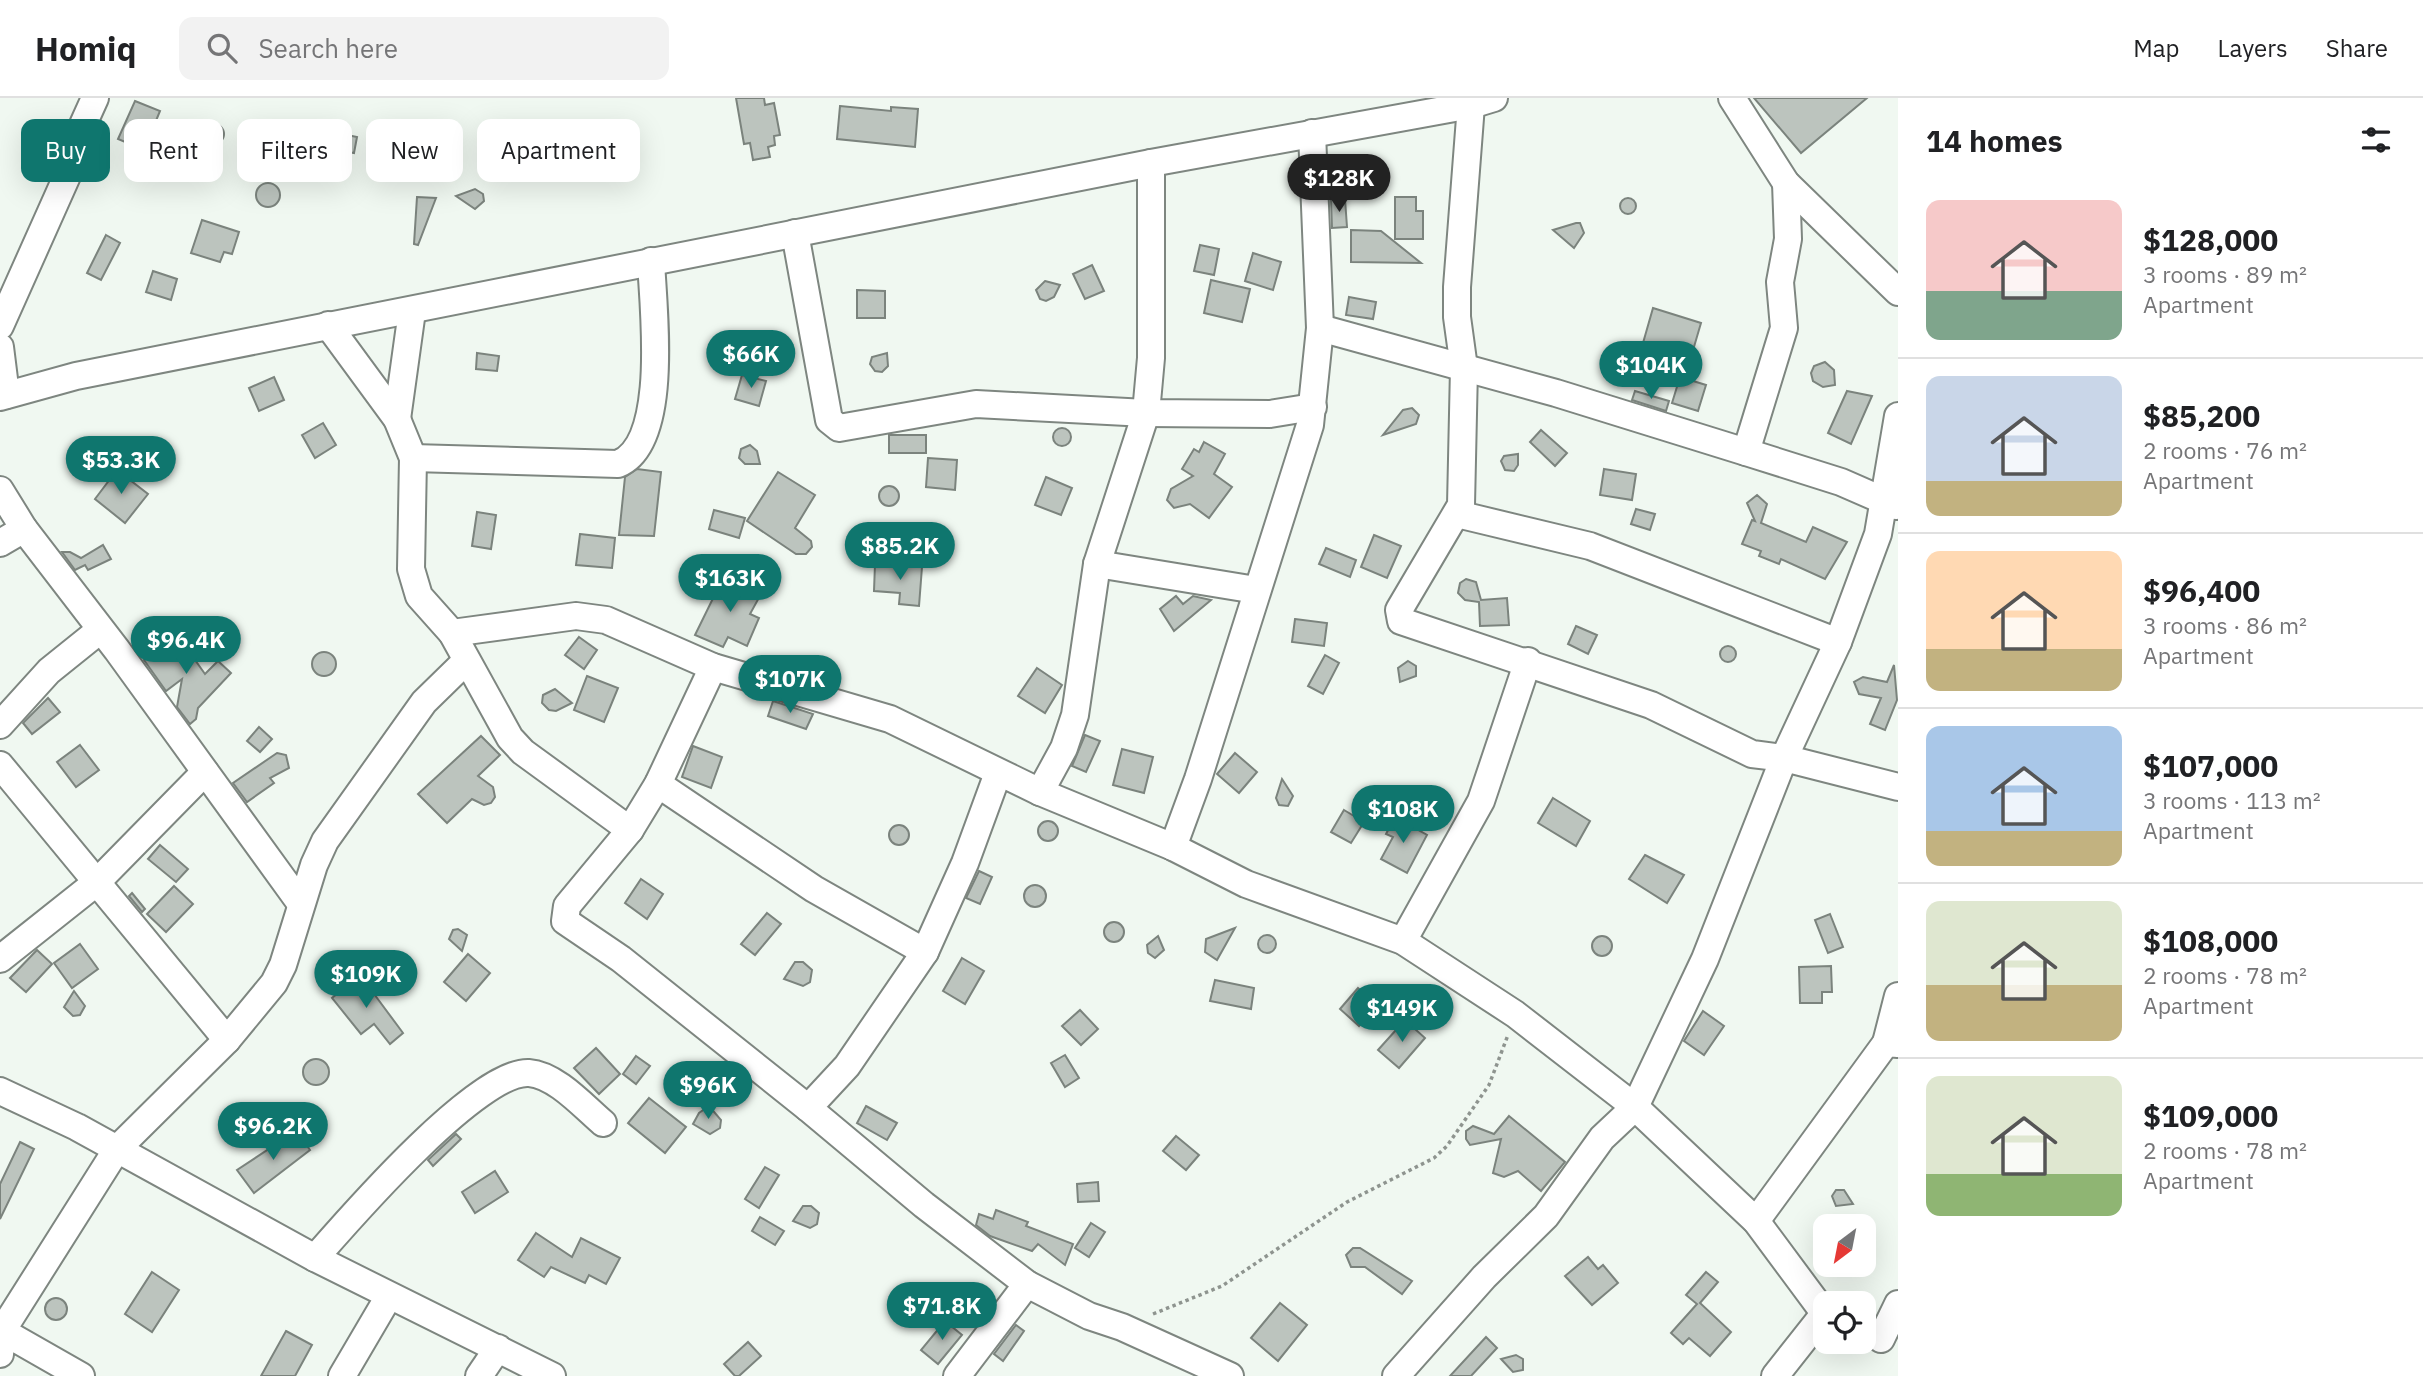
<!DOCTYPE html>
<meta charset="utf-8">
<style>
body{margin:0;font-family:"IBM Plex Sans",sans-serif;background:#f2f2f2;color:#202124;height:100vh;display:flex;flex-direction:column;font-size:26px;white-space:nowrap}
*{box-sizing:border-box;margin:0}
p{font-size:23px;color:#757577}
.icon{flex:none;width:38px;height:38px;fill:none;stroke:currentColor;stroke-width:2;stroke-linecap:round;stroke-linejoin:round}
.map{position:relative;flex:1;overflow:hidden}
.details{display:flex;flex-direction:column;background:#fff;width:525px}
.details>*{flex:none}
.banner{position:absolute;left:21px;top:21px;width:665px;height:63px;display:flex;gap:14px}
.needle{width:46px;rotate:212deg}
.controls{position:absolute;left:1813px;top:1116px;display:grid;gap:14px}
.controls a{display:grid;place-items:center;width:63px;height:63px;border-radius:14px;background:#fff;box-shadow:0 7px 28px #0002;font-size:35px}
.price{position:absolute;translate:-50% -60px;padding:0 16px;border-radius:24px;background:#0f766e;color:#fff;font-size:23px;line-height:46px;filter:drop-shadow(0 2px 4px #0008)}
.price::after{content:'';position:absolute;left:50%;top:42px;width:21px;height:16px;margin-left:-10px;background:inherit;clip-path:polygon(0 0,100% 0,50% 100%)}
.price.active{background:#222;color:#fff}
ul{padding:0;list-style:none}
li{display:flex;align-items:center;gap:21px;height:175px;padding:0 28px}
li+li{border-top:2px solid #e0e0e0}
li span{display:grid;place-items:center;flex:none;width:196px;height:140px;border-radius:14px;color:#555}
li>.icon{margin-inline-start:auto}
span .icon{width:84px;height:84px;fill:#fffc;stroke-width:1}
li b{font-size:30px}
h2{display:flex;justify-content:space-between;align-items:center;height:84px;padding:0 28px;font-size:30px}
.pill{padding:0 24px;border-radius:14px;background:#fff;box-shadow:0 7px 28px #0002;font-size:24px;line-height:63px}
.pill.active{background:#0f766e;color:#fff}
header{display:flex;align-items:center;gap:42px;box-sizing:border-box;height:98px;padding:0 35px;background:#fff;border-bottom:2px solid #e0e0e0}
header strong{font-size:33px}
nav{display:flex;gap:38px;margin-inline-start:auto;font-size:24px}
.search{width:490px;height:63px;background:#f2f2f2;display:flex;align-items:center;gap:18px;box-sizing:border-box;padding:0 24px;border-radius:14px;color:#757577;font-size:26px}
main{display:flex;flex:1;min-height:0}
.map>svg:first-child{display:block}
.building{fill:#bcc4be;stroke:#7b837d;stroke-width:2}
.lines{fill:none;stroke-linecap:round;stroke-linejoin:round}
.minor-casing{stroke:#7e8680;stroke-width:30}
.path{stroke:#8e948f;stroke-width:3.5;stroke-dasharray:3.5 3.5;stroke-linecap:butt}
.minor{stroke:#fff;stroke-width:26}
</style>
<header>
<strong>Homiq</strong>
<div class="search"><svg class="icon" aria-label="search" viewBox="0 0 24 24"><circle cx="10" cy="10" r="6"/><path d="M15 15l6 6"/></svg>Search here</div>
<nav><a>Map</a><a>Layers</a><a>Share</a></nav>
</header>
<main>
<div class="map">
<svg width="1898" height="1278" viewBox="0 0 1898 1278">
<rect width="100%" height="100%" fill="#f0f8f1"/>
<!-- building -->
<g class="building">
<path d="M736,0H764L765,7L774,5L780,37L774,38L775,47L768,49L770,59L753,62L750,45L744,46Z"/>
<path d="M1754,0H1867L1801,55Z"/>
<path d="M135,3L160,13L144,52L118,41Z"/>
<path d="M840,8L891,13V9L918,11L915,49L837,41Z"/>
<circle cx="214" cy="36" r="10"/>
<path d="M323,32L357,39L354,55L320,49Z"/>
<path d="M569,56L606,61L603,79L567,74Z"/>
<circle cx="268" cy="97" r="12"/>
<path d="M475,91L483,96L484,103L475,111L456,98Z"/>
<path d="M417,99L436,100L418,147L414,146Z"/>
<path d="M1395,99H1416V113H1423V141H1395Z"/>
<circle cx="1628" cy="108" r="8"/>
<path d="M1345,101L1347,129L1332,130L1331,102Z"/>
<path d="M202,122L239,134L232,156L224,154L220,164L191,155Z"/>
<path d="M1576,125H1580L1584,135L1574,150L1553,132Z"/>
<path d="M1351,132L1381,133L1421,165L1351,164Z"/>
<path d="M106,137L120,145L101,182L87,175Z"/>
<path d="M1200,147L1219,151L1214,177L1194,173Z"/>
<path d="M1253,155L1281,164L1273,192L1245,183Z"/>
<path d="M1092,167L1104,193L1085,201L1073,176Z"/>
<path d="M153,173L177,181L171,202L146,194Z"/>
<path d="M1211,182L1250,191L1242,224L1204,215Z"/>
<path d="M1045,183L1060,187L1054,199L1046,203L1040,201L1036,192Z"/>
<path d="M857,192L885,193V220H857Z"/>
<path d="M1349,199L1376,204L1373,221L1346,217Z"/>
<path d="M1653,210L1701,225L1691,259L1643,245Z"/>
<path d="M477,255L499,258L497,273L476,271Z"/>
<path d="M887,255L888,268L882,274L875,273L870,266L872,259Z"/>
<path d="M1825,264L1834,272L1835,287L1823,289L1813,283L1811,275L1814,268Z"/>
<path d="M742,277L766,283L759,308L735,301Z"/>
<path d="M274,279L284,302L259,313L249,290Z"/>
<path d="M1680,279L1706,287L1698,313L1672,305Z"/>
<path d="M1635,293L1669,303L1666,313L1632,302Z"/>
<path d="M1847,293L1872,298L1851,346L1828,335Z"/>
<path d="M1412,310L1419,317L1416,326L1383,337L1403,312Z"/>
<path d="M323,325L336,347L315,360L302,337Z"/>
<circle cx="1062" cy="339" r="9"/>
<path d="M1541,332L1567,355L1555,368L1530,344Z"/>
<rect x="889" y="337" width="37" height="18"/>
<path d="M1204,344L1225,356L1214,376L1232,389L1209,420L1190,406L1174,410L1167,402L1171,391L1193,378L1182,371L1194,351L1199,354Z"/>
<path d="M750,347L757,353L760,366H745L739,360L741,351Z"/>
<path d="M1518,356V367L1514,373L1505,372L1501,363L1504,358Z"/>
<path d="M928,360L957,362L955,392L926,389Z"/>
<path d="M637,371L661,374L654,438L619,437L625,379Z"/>
<path d="M1604,371L1636,376L1632,402L1600,397Z"/>
<path d="M117,372L148,396L125,425L95,401Z"/>
<path d="M778,374L815,397L795,430L811,443L812,449L806,456H796L747,423Z"/>
<path d="M1046,379L1072,390L1061,417L1035,407Z"/>
<circle cx="889" cy="398" r="10"/>
<path d="M1757,397L1767,406L1761,425L1806,444L1813,429L1847,444L1825,481L1781,461L1779,466L1759,458L1761,453L1742,446L1752,422L1755,423L1747,405Z"/>
<path d="M1636,411L1655,416L1650,432L1631,426Z"/>
<path d="M714,412L745,420L739,440L709,431Z"/>
<path d="M477,414L496,417L491,451L472,448Z"/>
<path d="M580,436L615,440L612,470L576,467Z"/>
<path d="M1374,437L1401,448L1387,480L1361,469Z"/>
<path d="M103,447L111,461L88,472L85,467L75,472L62,454H70L81,460Z"/>
<path d="M1326,450L1356,462L1350,479L1319,466Z"/>
<path d="M875,466L922,469L919,508L899,506L900,495L874,493Z"/>
<path d="M725,476L761,496L750,516L759,520L747,548L728,539L723,549L695,537Z"/>
<path d="M1466,481L1476,484L1481,502L1507,500L1509,527L1480,528L1479,504L1465,502L1458,495L1460,485Z"/>
<path d="M1176,498L1183,506L1193,498L1211,502L1174,533L1160,511Z"/>
<path d="M1295,521L1327,525L1324,548L1292,544Z"/>
<path d="M1576,528L1597,537L1588,556L1568,546Z"/>
<path d="M178,538L205,576L218,563L231,575L198,610L196,621L190,626L177,609L182,581L166,593L144,562Z"/>
<path d="M579,539L597,552L584,571L565,557Z"/>
<circle cx="1728" cy="556" r="8"/>
<circle cx="324" cy="566" r="12"/>
<path d="M1325,557L1339,565L1323,596L1308,588Z"/>
<path d="M1408,563L1416,568V578L1400,584L1398,570Z"/>
<path d="M1894,567L1897,602L1885,632L1870,626L1881,600L1859,596L1854,584L1863,579L1887,584Z"/>
<path d="M1037,570L1062,587L1045,615L1018,598Z"/>
<path d="M587,578L618,590L604,624L574,612Z"/>
<path d="M555,591L572,605L556,613L549,612L542,605L543,597Z"/>
<path d="M48,600L60,614L32,636L23,625Z"/>
<path d="M773,603L813,616L806,631L768,618Z"/>
<path d="M259,629L272,641L260,654L247,643Z"/>
<path d="M1085,637L1100,643L1086,674L1072,668Z"/>
<path d="M481,638L500,657L478,678L493,689L495,699L491,705L484,707L472,701L447,725L418,696Z"/>
<path d="M80,647L99,672L76,689L57,664Z"/>
<path d="M693,648L722,659L711,690L682,679Z"/>
<path d="M1122,651L1153,659L1144,695L1113,687Z"/>
<path d="M277,655L286,657L289,670L270,680L274,685L247,704L233,685Z"/>
<path d="M1235,655L1257,674L1239,695L1217,676Z"/>
<path d="M1282,681L1293,698L1288,708L1279,707L1276,700Z"/>
<path d="M1553,700L1590,723L1576,748L1538,725Z"/>
<path d="M1344,712L1364,724L1351,745L1331,734Z"/>
<path d="M1395,719L1427,737L1407,775L1381,761L1393,739L1386,736Z"/>
<circle cx="1048" cy="733" r="10"/>
<circle cx="899" cy="737" r="10"/>
<path d="M160,747L188,771L176,784L148,761Z"/>
<path d="M1645,757L1684,777L1667,805L1629,781Z"/>
<path d="M979,773L992,779L980,806L966,800Z"/>
<path d="M641,781L663,796L647,821L625,805Z"/>
<circle cx="1035" cy="798" r="11"/>
<path d="M174,788L193,806L166,834L147,816Z"/>
<path d="M132,795L145,811L142,814L129,798Z"/>
<path d="M767,815L781,826L755,857L741,846Z"/>
<path d="M1830,816L1843,849L1828,855L1815,822Z"/>
<circle cx="1114" cy="834" r="10"/>
<path d="M1235,830L1217,862L1205,854L1206,841Z"/>
<path d="M458,831L467,837L462,853L449,841L453,832Z"/>
<circle cx="1267" cy="846" r="9"/>
<path d="M1158,838L1164,852L1155,860L1148,855L1147,847Z"/>
<circle cx="1602" cy="848" r="10"/>
<path d="M80,846L98,871L72,890L54,865Z"/>
<path d="M37,852L52,866L26,894L10,880Z"/>
<path d="M468,856L490,875L466,903L444,884Z"/>
<path d="M962,860L984,873L965,906L943,893Z"/>
<path d="M795,864H803L812,872L810,884L803,888L784,881Z"/>
<path d="M1831,868L1832,894H1822V905H1800L1799,869Z"/>
<path d="M360,877L403,935L390,946L374,926L361,936L332,900Z"/>
<path d="M1215,882L1254,890L1251,911L1210,903Z"/>
<path d="M1358,890L1377,907L1359,928L1340,911Z"/>
<path d="M74,893L85,908L80,917L73,918L64,909Z"/>
<path d="M1080,912L1098,931L1081,947L1062,928Z"/>
<path d="M1703,913L1724,928L1704,957L1684,943Z"/>
<path d="M1405,922L1425,940L1399,970L1378,952Z"/>
<path d="M596,950L620,976L599,996L574,970Z"/>
<path d="M1065,957L1079,980L1065,989L1051,965Z"/>
<path d="M636,958L650,968L636,986L623,976Z"/>
<circle cx="316" cy="974" r="13"/>
<path d="M702,965L725,980L716,994L693,979Z"/>
<path d="M649,1000L686,1029L665,1055L628,1025Z"/>
<path d="M709,1008L721,1022L720,1030L710,1036L693,1026L699,1015Z"/>
<path d="M866,1008L897,1025L887,1042L857,1025Z"/>
<path d="M1509,1018L1565,1064L1541,1093L1518,1073L1504,1079L1493,1075L1501,1041L1470,1047L1466,1041V1033L1473,1028L1494,1036Z"/>
<path d="M296,1033L310,1052L254,1095L237,1072Z"/>
<path d="M456,1036L461,1041L433,1068L428,1062Z"/>
<path d="M1176,1038L1199,1057L1186,1072L1163,1053Z"/>
<path d="M20,1044L34,1051L0,1121V1086Z"/>
<path d="M765,1069L779,1077L759,1110L745,1101Z"/>
<path d="M495,1073L508,1094L475,1115L462,1094Z"/>
<path d="M1098,1084L1099,1103L1078,1104L1077,1086Z"/>
<path d="M1836,1092H1844L1853,1106L1836,1108L1832,1098Z"/>
<path d="M803,1108H811L819,1115L817,1126L810,1130L793,1123Z"/>
<path d="M996,1112L1028,1124L1026,1128L1073,1146L1065,1167L1038,1146L1032,1153L990,1138L976,1127L979,1116L993,1121Z"/>
<path d="M760,1119L784,1133L775,1147L752,1133Z"/>
<path d="M1091,1125L1105,1134L1089,1159L1075,1150Z"/>
<path d="M536,1135L572,1159L581,1140L620,1160L606,1186L589,1177L585,1185L551,1169L544,1179L518,1162Z"/>
<path d="M1353,1150H1360L1412,1183L1402,1196L1365,1169H1351L1346,1157Z"/>
<path d="M1588,1159L1598,1171L1603,1167L1618,1185L1592,1207L1565,1178Z"/>
<path d="M152,1174L179,1192L152,1234L125,1216Z"/>
<path d="M1706,1174L1718,1184L1700,1205L1731,1234L1710,1258L1689,1240L1683,1246L1671,1235L1697,1206L1686,1197Z"/>
<circle cx="56" cy="1211" r="11"/>
<path d="M1280,1205L1307,1227L1278,1263L1251,1240Z"/>
<path d="M945,1223L962,1237L938,1266L921,1252Z"/>
<path d="M1016,1227L1024,1233L1003,1263L994,1256Z"/>
<path d="M286,1233L312,1247L295,1278H261Z"/>
<path d="M1486,1239L1497,1250L1471,1278H1450Z"/>
<path d="M748,1244L761,1258L739,1278H735L724,1266Z"/>
<path d="M1516,1257L1523,1261V1272L1513,1274L1501,1261Z"/>
</g>
<g class="lines">
<!-- minor casing -->
<g class="minor-casing">
<g id="minor">
<path d="M1732,0L1786,85L1898,194"/>
<path d="M1471,7L1457,189V219L1464,270L1461,407L1399,512L1401,523L1651,607L1752,656L1784,660L1898,689"/>
<path d="M795,135L829,322L839,330L976,306L1146,315L1270,316L1313,309"/>
<path d="M328,227L397,321L413,360L411,471L419,498L452,535L510,640L523,654L630,732L658,686L713,569"/>
<path d="M0,228L67,78L72,51L95,0"/>
<path d="M1320,230L1556,295L1746,354L1841,384L1896,408"/>
<path d="M0,249L6,297"/>
<path d="M0,299L76,278L1151,65L1471,7L1494,0"/>
<path d="M397,321L412,213"/>
<path d="M1746,354L1784,230L1780,184L1788,141L1786,85"/>
<path d="M413,360L618,366C670,345 653,209 651,163"/>
<path d="M0,392L24,431L117,552L301,806"/>
<path d="M1457,416L1590,448L1838,544"/>
<path d="M0,445L24,431"/>
<path d="M1097,466L1256,492"/>
<path d="M452,535L576,518L606,522L713,569L890,621L1040,694L1173,749L1246,786L1403,843L1515,916L1635,1009L1756,1123L1825,1216"/>
<path d="M0,627L49,573L100,532"/>
<path d="M0,667L227,942"/>
<path d="M998,675L965,765L925,854L847,968L808,1010L924,1107L1027,1186L1089,1218L1122,1229L1230,1278"/>
<path d="M658,686L814,791L925,854"/>
<path d="M1040,694L1064,650L1075,617L1097,466L1146,315L1151,260V65"/>
<path d="M630,732L567,808L565,823L621,861L808,1010"/>
<path d="M1173,749L1198,681L1310,327L1320,230L1312,35"/>
<path d="M1403,843L1481,703L1528,563"/>
<path d="M0,861L97,784L205,674"/>
<path d="M1886,945L1898,898"/>
<path d="M0,993L77,1029L315,1160L552,1278"/>
<path d="M1756,1123L1886,945L1898,946"/>
<path d="M315,1160C350,1120 478,972 529,975C556,977 584,1009 603,1025"/>
<path d="M2,1233L117,1051L227,942L274,885L283,867L314,767L325,743L424,604L466,563"/>
<path d="M1881,1241L1898,1206"/>
<path d="M0,1256L2,1233L81,1278"/>
<path d="M342,1278L389,1198"/>
<path d="M479,1278L498,1250"/>
<path d="M957,1278L1027,1186"/>
<path d="M1396,1278L1484,1179L1546,1118L1602,1040L1635,1009L1705,861L1784,660L1838,544L1878,436L1898,318"/>
<path d="M1775,1278L1824,1216"/>
</g>
</g>
<!-- path -->
<path class="path" d="M1153,1216L1222,1188L1347,1104L1434,1060L1447,1048L1489,987L1508,937"/>
<!-- minor -->
<use href="#minor" class="minor"/>
</g>
</svg>
<div class="controls">
<a><svg class="needle" viewBox="-14 -14 28 28"><path d="M0-13l5 13h-10z" fill="#e53935"/><path d="M0 13l5-13h-10z" fill="#757577"/></svg></a>
<a><svg class="icon" aria-label="locate" viewBox="0 0 24 24"><circle cx="12" cy="12" r="6"/><path d="M12 2v4M12 18v4M2 12h4M18 12h4"/></svg></a>
</div>
<b class="price active" style="left:1339px;top:116px">$128K</b>
<b class="price" style="left:751px;top:292px">$66K</b>
<b class="price" style="left:1651px;top:303px">$104K</b>
<b class="price" style="left:121px;top:398px">$53.3K</b>
<b class="price" style="left:900px;top:484px">$85.2K</b>
<b class="price" style="left:730px;top:516px">$163K</b>
<b class="price" style="left:186px;top:578px">$96.4K</b>
<b class="price" style="left:790px;top:617px">$107K</b>
<b class="price" style="left:1403px;top:747px">$108K</b>
<b class="price" style="left:366px;top:912px">$109K</b>
<b class="price" style="left:1402px;top:946px">$149K</b>
<b class="price" style="left:708px;top:1023px">$96K</b>
<b class="price" style="left:273px;top:1064px">$96.2K</b>
<b class="price" style="left:942px;top:1244px">$71.8K</b>
<div class="banner">
<a class="pill active">Buy</a>
<a class="pill">Rent</a>
<a class="pill">Filters</a>
<a class="pill">New</a>
<a class="pill">Apartment</a>
</div>
</div>
<section class="details">
<h2>14 homes<svg class="icon" aria-label="filters" viewBox="0 0 24 24"><path d="M4 7h16M4 17h16"/><circle cx="9" cy="7" r="2"/><circle cx="15" cy="17" r="2"/></svg></h2>
<ul>
<li><span style="background:linear-gradient(#f6c9c9 65%,#7fa58c 0)"><svg class="icon" aria-label="home" viewBox="0 0 24 24"><path d="M3 11l9-7 9 7M6 9v11h12V9"/></svg></span><div><b>$128,000</b><p>3 rooms · 89 m²</p><p>Apartment</p></div></li>
<li><span style="background:linear-gradient(#c9d6e8 75%,#c2b280 0)"><svg class="icon" aria-label="home" viewBox="0 0 24 24"><path d="M3 11l9-7 9 7M6 9v11h12V9"/></svg></span><div><b>$85,200</b><p>2 rooms · 76 m²</p><p>Apartment</p></div></li>
<li><span style="background:linear-gradient(#ffd9b3 70%,#c2b280 0)"><svg class="icon" aria-label="home" viewBox="0 0 24 24"><path d="M3 11l9-7 9 7M6 9v11h12V9"/></svg></span><div><b>$96,400</b><p>3 rooms · 86 m²</p><p>Apartment</p></div></li>
<li><span style="background:linear-gradient(#a9c7e8 75%,#c2b280 0)"><svg class="icon" aria-label="home" viewBox="0 0 24 24"><path d="M3 11l9-7 9 7M6 9v11h12V9"/></svg></span><div><b>$107,000</b><p>3 rooms · 113 m²</p><p>Apartment</p></div></li>
<li><span style="background:linear-gradient(#dfe7d0 60%,#c2b280 0)"><svg class="icon" aria-label="home" viewBox="0 0 24 24"><path d="M3 11l9-7 9 7M6 9v11h12V9"/></svg></span><div><b>$108,000</b><p>2 rooms · 78 m²</p><p>Apartment</p></div></li>
<li><span style="background:linear-gradient(#dfe7d0 70%,#8fb573 0)"><svg class="icon" aria-label="home" viewBox="0 0 24 24"><path d="M3 11l9-7 9 7M6 9v11h12V9"/></svg></span><div><b>$109,000</b><p>2 rooms · 78 m²</p><p>Apartment</p></div></li>
</ul>
</section>
</main>
